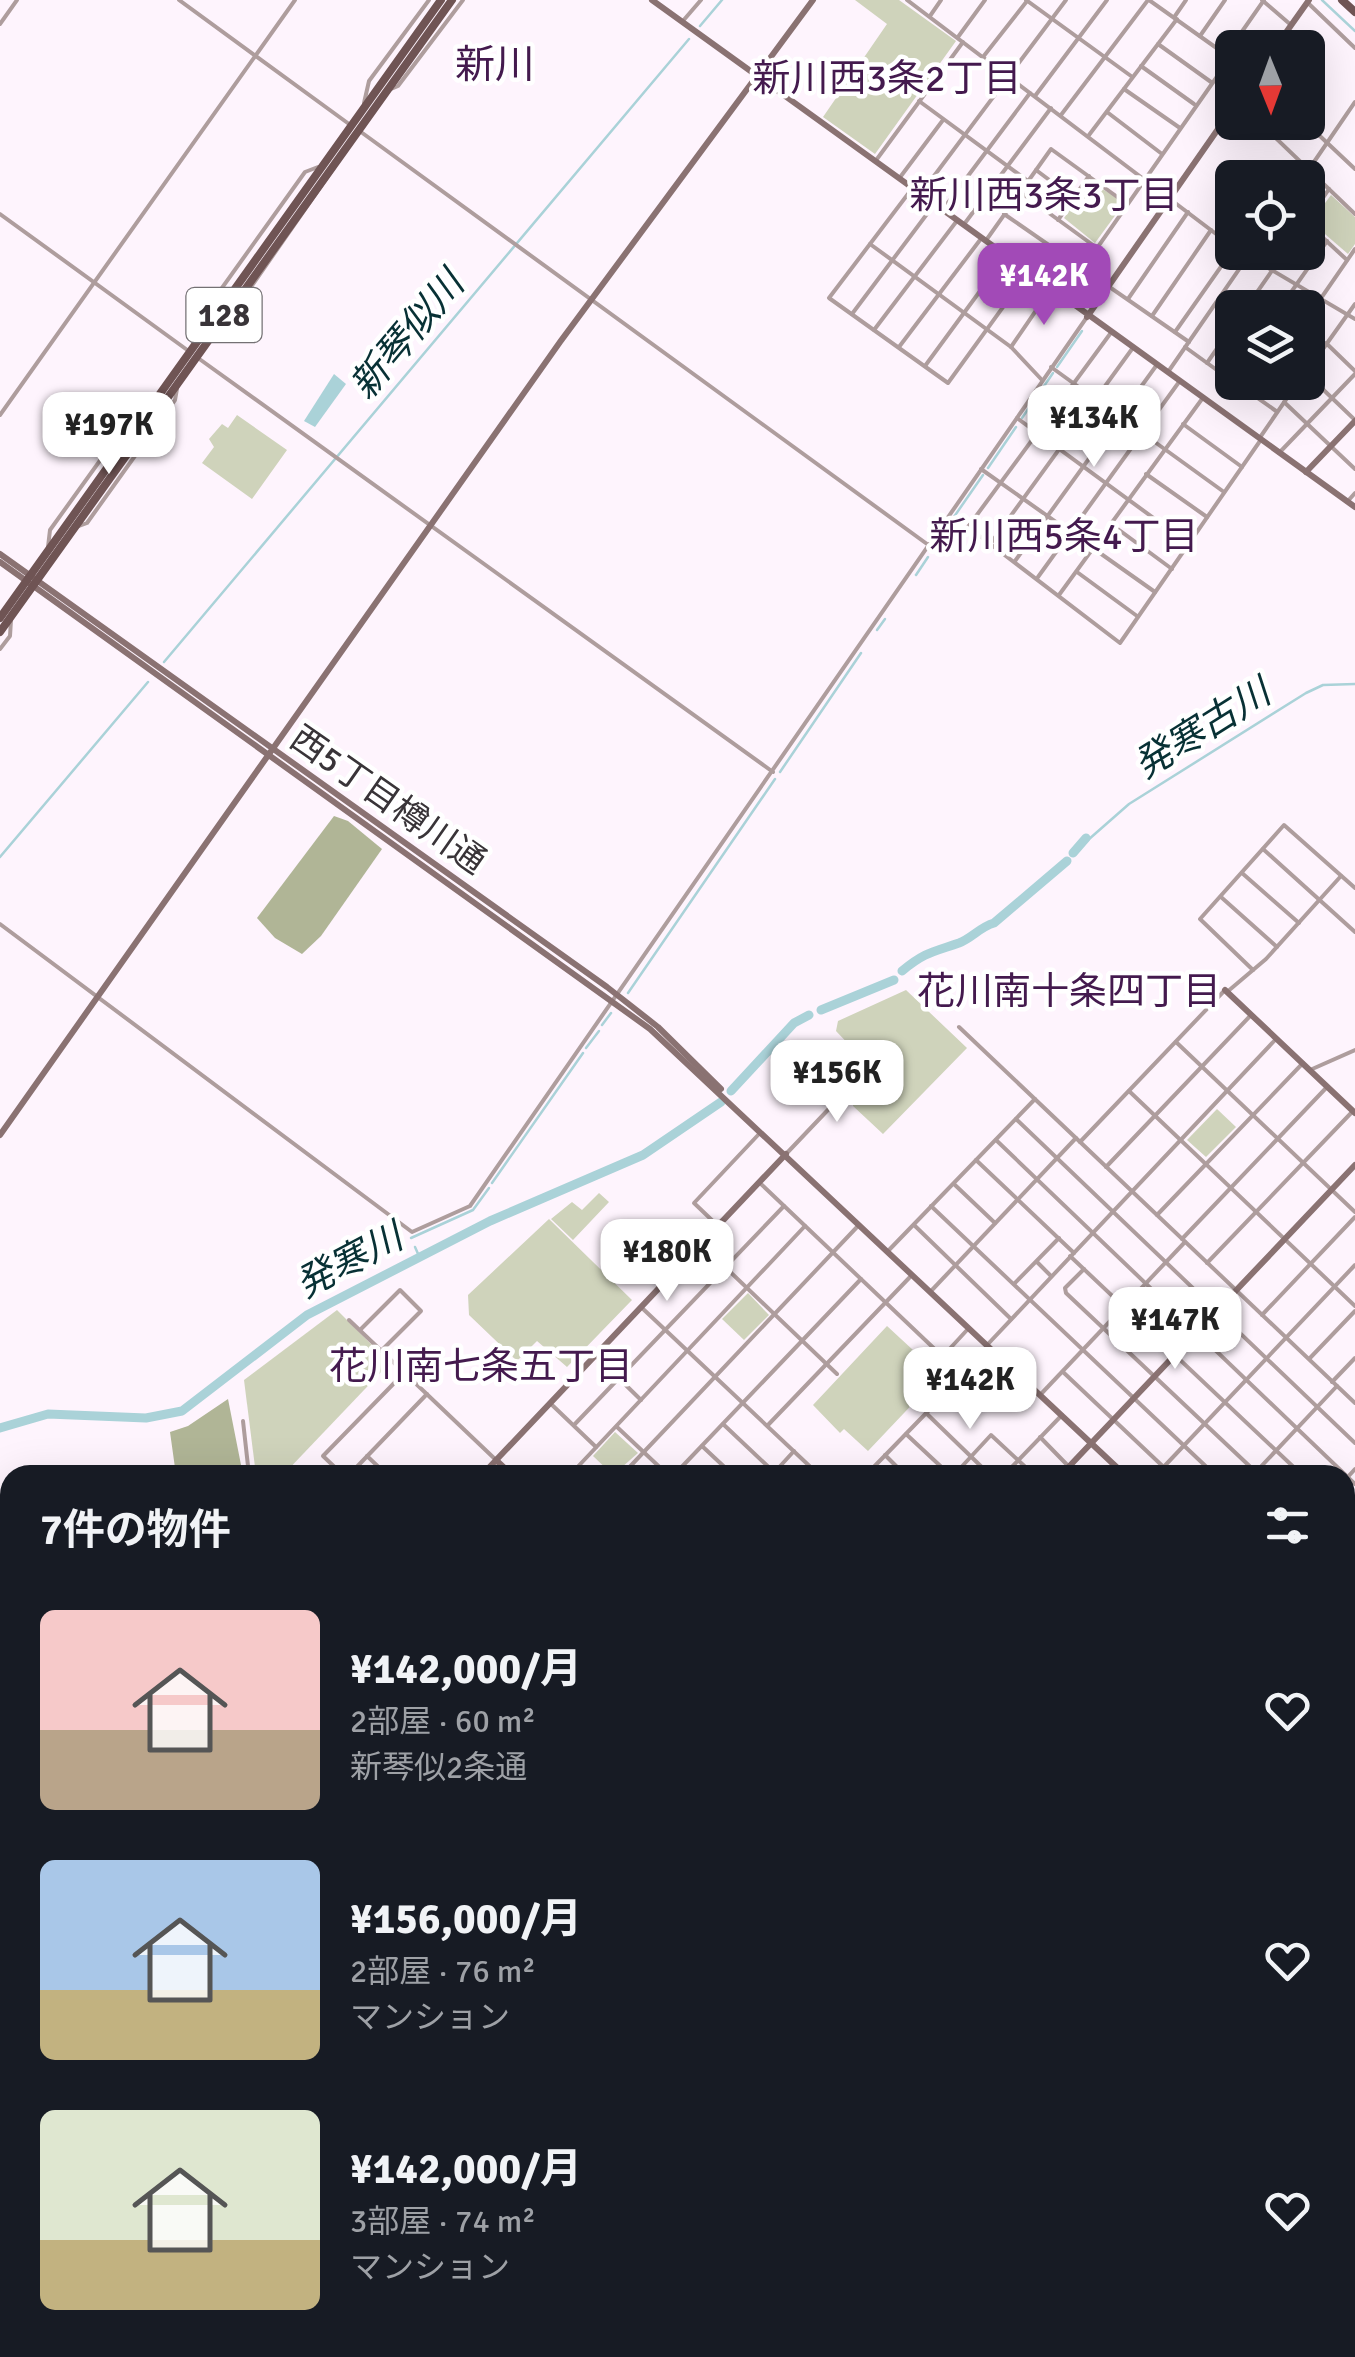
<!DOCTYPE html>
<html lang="ja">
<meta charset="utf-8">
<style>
body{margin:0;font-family:Signika,"Noto Sans JP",sans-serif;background:#242831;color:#f1f3f6;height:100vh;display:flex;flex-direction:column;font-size:38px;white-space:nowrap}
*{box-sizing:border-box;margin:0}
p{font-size:32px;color:#9ea1a6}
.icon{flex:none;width:55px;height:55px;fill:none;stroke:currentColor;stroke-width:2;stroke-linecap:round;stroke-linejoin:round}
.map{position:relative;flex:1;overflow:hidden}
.drawer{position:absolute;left:0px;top:1465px;width:1355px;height:892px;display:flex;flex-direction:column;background:#171b24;border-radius:30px 30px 0 0;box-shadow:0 10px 40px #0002}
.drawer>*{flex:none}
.needle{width:65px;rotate:179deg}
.buttons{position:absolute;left:1215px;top:30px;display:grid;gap:20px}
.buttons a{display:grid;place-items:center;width:110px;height:110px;border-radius:15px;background:#171b24;box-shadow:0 10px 40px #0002;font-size:50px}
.price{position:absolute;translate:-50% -85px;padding:0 22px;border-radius:20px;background:#fff;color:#222;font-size:32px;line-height:65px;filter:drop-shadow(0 2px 5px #0008)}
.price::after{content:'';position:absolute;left:50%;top:60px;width:30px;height:22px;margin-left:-15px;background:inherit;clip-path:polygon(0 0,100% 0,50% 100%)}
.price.on{background:#a24ab7;color:#fff}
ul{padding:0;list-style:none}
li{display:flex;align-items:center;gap:30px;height:250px;padding:0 40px}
li span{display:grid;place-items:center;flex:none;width:280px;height:200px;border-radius:15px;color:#555}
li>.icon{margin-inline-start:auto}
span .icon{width:120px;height:120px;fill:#fffc;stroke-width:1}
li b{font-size:42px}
h2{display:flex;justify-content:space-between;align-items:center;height:120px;padding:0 40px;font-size:42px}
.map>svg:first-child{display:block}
.green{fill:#cfd3bb}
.forest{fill:#b0b596}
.water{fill:#aad2d8}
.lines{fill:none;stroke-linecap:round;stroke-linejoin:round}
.stream{stroke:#aad2d8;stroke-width:2.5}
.river{stroke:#aad2d8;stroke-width:9}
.street{stroke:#ae9d9d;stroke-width:4}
.secondary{stroke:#8a7272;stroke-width:6}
.primary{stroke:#6f5454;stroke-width:8}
.labels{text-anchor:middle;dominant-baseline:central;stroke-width:9;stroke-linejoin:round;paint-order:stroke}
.shield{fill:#fff;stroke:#747174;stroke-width:2.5}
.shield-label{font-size:32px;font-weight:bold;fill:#393438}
.street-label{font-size:35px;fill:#393438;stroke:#fff}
.neighbourhood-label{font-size:38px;fill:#441a4e;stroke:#fff}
.water-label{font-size:38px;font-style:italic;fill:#083135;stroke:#fff}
.quarter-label{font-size:40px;fill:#441a4e;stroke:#fff}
</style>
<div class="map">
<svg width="1355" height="2357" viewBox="0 0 1355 2357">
<rect width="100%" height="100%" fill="#fef4fd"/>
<!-- green -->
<g class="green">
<path d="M855,0H899L956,41L875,154L823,117L887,24Z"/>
<path d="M1090,182L1118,198L1122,206L1095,243L1064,218Z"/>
<path d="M1331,195L1355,217V244L1348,254L1311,222Z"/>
<path d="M237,415L287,450L252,499L202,463L214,447L209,439L222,424L228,428Z"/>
<path d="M906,990L967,1048L883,1134L853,1106L854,1095L876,1073L836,1031L838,1021Z"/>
<path d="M1217,1109L1236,1127L1206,1157L1187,1140Z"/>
<path d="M599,1193L609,1202L573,1240L551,1219L572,1202L582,1210Z"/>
<path d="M549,1219L632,1300L567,1367L537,1341L517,1361L469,1315L468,1295Z"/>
<path d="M748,1293L769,1315L744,1340L722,1319Z"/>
<path d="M337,1310L387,1360L385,1368L283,1475H256L244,1380Z"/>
<path d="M887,1326L940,1375L868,1451L844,1429L840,1433L813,1405Z"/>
<path d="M615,1432L638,1453L613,1475L593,1456Z"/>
<path d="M1215,2348H1326L1334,2355L1211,2357Z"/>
</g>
<!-- forest -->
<g class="forest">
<path d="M334,816L348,821L382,849L321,936L302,954L275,938L257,918Z"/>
<path d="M228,1399L243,1475H176L170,1432L188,1426Z"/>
<path d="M274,2348H345L346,2357H276Z"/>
</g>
<!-- water -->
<g class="water">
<path d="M334,374L346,384L315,427L304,421Z"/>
<path d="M1345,2279L1355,2289V2357L1340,2348H1345Z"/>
</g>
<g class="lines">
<!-- stream -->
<g class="stream">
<path d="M1322,0L1355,31"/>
<path d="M700,26L722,0"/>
<path d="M1057,367L1082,331"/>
<path d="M1022,418L1053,373"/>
<path d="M988,468L1016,427"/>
<path d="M931,550L983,475"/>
<path d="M916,575L928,557"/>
<path d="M877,630L885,619"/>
<path d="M164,662L689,39"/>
<path d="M780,772L861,653"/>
<path d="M1088,840L1129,804L1306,693L1323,685L1355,684"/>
<path d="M0,857L148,682"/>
<path d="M628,993L775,779"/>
<path d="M602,1025L611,1013"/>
<path d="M586,1048L599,1031"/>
<path d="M492,1183L583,1053"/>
<path d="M411,1238L473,1210L489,1188"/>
<path d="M415,1247L419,1256"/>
</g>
<!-- river -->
<g class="river">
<path d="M1073,853L1086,838"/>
<path d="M902,971C925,952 933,952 959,943C972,938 980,927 994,923L1067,861"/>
<path d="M821,1010L894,980"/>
<path d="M731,1091L794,1023L809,1015"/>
<path d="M0,1428L48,1414L146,1418L182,1411L307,1315L490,1221L643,1155L721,1102"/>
</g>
<!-- street -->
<g class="street">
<path d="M179,0L349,124"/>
<path d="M907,0L1232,246"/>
<path d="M1026,0L1131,76"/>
<path d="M1149,0L1232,59"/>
<path d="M1262,0L1291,25"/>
<path d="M1308,3L1355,48"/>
<path d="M930,16L941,0"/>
<path d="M1175,16L1186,0"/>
<path d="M682,22L701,0"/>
<path d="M0,24L17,0"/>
<path d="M1200,36L1225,0"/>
<path d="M958,37L985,0"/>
<path d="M1158,44L1211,82"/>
<path d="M1227,53L1264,0"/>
<path d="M983,57L1027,1"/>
<path d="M1141,66L1194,104"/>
<path d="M391,89L398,86L463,0"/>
<path d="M1124,89L1180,128"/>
<path d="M1035,96L1107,0"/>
<path d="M919,101L1028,181"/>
<path d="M364,103L369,81L429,0"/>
<path d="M1107,112L1162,154"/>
<path d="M1061,115L1148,0"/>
<path d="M1259,122L1355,214"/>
<path d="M1305,122L1355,169"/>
<path d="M361,132L927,544"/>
<path d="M1089,135L1177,19"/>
<path d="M877,159L963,42"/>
<path d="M1036,170L1072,197"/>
<path d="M901,176L943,120"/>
<path d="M1303,178L1355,102"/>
<path d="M911,190L829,298L948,383L1027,274"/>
<path d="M922,192L1066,0"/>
<path d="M1020,192L1097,248"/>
<path d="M944,208L1030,93"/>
<path d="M0,214L190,352"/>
<path d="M1004,214L1189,342"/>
<path d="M1058,220L1089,176"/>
<path d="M1308,220L1329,189"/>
<path d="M965,223L1051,108"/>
<path d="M1308,224L1347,260"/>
<path d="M987,239L1051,149L1127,204"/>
<path d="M870,244L1011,347L1042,380"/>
<path d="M1241,252L1355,319"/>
<path d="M1081,271L1230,58"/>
<path d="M1128,299L1188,212"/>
<path d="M1246,308L1285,252"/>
<path d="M1280,308L1327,241"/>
<path d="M233,313L335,166"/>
<path d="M852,314L933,206"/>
<path d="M1152,316L1211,230"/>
<path d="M1308,317L1355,249"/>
<path d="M204,327L209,306L305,172L318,167"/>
<path d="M874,330L956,222"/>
<path d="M1175,332L1232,251"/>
<path d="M1110,334L968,527L1120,643L1260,441"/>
<path d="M1326,343L1355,371"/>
<path d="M899,347L980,240"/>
<path d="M1011,347L1050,290"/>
<path d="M1185,347L1232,381"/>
<path d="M198,358L773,772"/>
<path d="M1207,363L1232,327"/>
<path d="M925,366L1005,257"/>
<path d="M1051,367L1224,492"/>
<path d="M1308,370L1355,304"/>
<path d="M1168,372L1251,252"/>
<path d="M1308,375L1355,420"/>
<path d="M1235,382L1276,411"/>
<path d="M1253,395L1261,382"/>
<path d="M1284,402L1355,469"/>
<path d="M0,415L295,0"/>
<path d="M1017,418L1189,544"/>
<path d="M1183,424L1242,467"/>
<path d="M1261,436L1298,382"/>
<path d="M1279,453L1355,374"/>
<path d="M981,469L1155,592"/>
<path d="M1146,474L1207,517"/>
<path d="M1347,502L1355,493"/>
<path d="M1111,524L1172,569"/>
<path d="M79,526L87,523L175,400L177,389"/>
<path d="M991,543L1132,349"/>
<path d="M48,547L50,530L145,398L155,394"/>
<path d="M1015,561L1156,366"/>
<path d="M1077,572L1137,616"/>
<path d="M1038,577L1179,382"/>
<path d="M1059,595L1202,399"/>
<path d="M0,649L10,636L11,620"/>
<path d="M1263,849L1355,932"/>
<path d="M1242,873L1299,923"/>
<path d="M1221,897L1277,947"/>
<path d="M0,924L412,1232L470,1206L1087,317"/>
<path d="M1253,970L1200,919L1284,825L1355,888"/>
<path d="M1227,992L1266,959L1341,876"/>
<path d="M959,1027L1355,1403"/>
<path d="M1176,1042L1355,1212"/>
<path d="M1310,1070L1355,1050"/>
<path d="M1129,1091L1355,1306"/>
<path d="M1016,1119L1355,1443"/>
<path d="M996,1140L1355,1484"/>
<path d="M1080,1142L1225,990"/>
<path d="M786,1154L863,1073"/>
<path d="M976,1160L1074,1253"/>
<path d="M1106,1167L1251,1015"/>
<path d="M761,1184L942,1356"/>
<path d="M955,1185L995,1223"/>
<path d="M931,1206L1215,1475"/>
<path d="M1157,1215L1303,1063"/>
<path d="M716,1224L694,1203L759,1134"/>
<path d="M914,1225L1011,1319"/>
<path d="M1182,1239L1327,1087"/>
<path d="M701,1244L837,1374"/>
<path d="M889,1250L1035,1099"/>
<path d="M1070,1256L1302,1475"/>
<path d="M1037,1262L1051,1276"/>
<path d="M1207,1263L1353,1111"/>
<path d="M1084,1269L1065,1288L1066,1293L1259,1475"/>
<path d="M1014,1284L1059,1238"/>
<path d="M932,1290L1076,1138"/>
<path d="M641,1307L819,1475"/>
<path d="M1262,1315L1355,1217"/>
<path d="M349,1320L496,1460"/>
<path d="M361,1329L400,1290L421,1311L381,1351"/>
<path d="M988,1344L1276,1039"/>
<path d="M595,1355L641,1400"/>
<path d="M1310,1358L1355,1311"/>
<path d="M932,1368L967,1330"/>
<path d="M1063,1372L1172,1475"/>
<path d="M1332,1382L1355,1358"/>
<path d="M1041,1394L1185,1242"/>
<path d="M550,1403L596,1447"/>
<path d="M926,1413L990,1475"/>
<path d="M243,1421L249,1475"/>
<path d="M723,1424L777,1475"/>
<path d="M574,1425L784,1206"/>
<path d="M768,1425L910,1277"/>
<path d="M617,1427L668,1475"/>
<path d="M906,1434L950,1475"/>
<path d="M1040,1437L1077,1475"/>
<path d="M702,1446L733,1475"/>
<path d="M885,1455L905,1475"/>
<path d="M367,1456L387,1475"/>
<path d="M343,1475L323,1456L404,1373"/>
<path d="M349,1475L427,1394"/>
<path d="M570,1475L805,1226"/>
<path d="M622,1475L857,1227"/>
<path d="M674,1475L861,1279"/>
<path d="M772,1475L794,1451"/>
<path d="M866,1475L935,1404"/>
<path d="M954,1475L991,1435L1034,1475"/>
<path d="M1004,1475L1062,1415"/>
<path d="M1156,1475L1355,1265"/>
<path d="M1253,1475L1337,1386"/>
<path d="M1345,1480L1355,1469"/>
<path d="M1345,1516L1355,1525"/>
<path d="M1345,1537L1355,1527"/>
<path d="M1345,1583L1355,1572"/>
<path d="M1345,1640L1355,1650"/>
<path d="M1345,1683L1355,1673"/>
<path d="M1345,1728L1355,1738"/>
<path d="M1345,1754L1355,1743"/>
<path d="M1345,1832L1355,1822"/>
<path d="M1345,1861L1355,1871"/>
<path d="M1345,1872L1355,1861"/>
<path d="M1345,1909L1355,1899"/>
<path d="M1345,1948L1355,1938"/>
<path d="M1345,1977L1355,1986"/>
<path d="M0,1987L10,1996"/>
<path d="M0,2026L10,2035"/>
<path d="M1345,2045L1355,2035"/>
<path d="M0,2066L10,2075"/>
<path d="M1345,2073L1355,2082"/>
<path d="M0,2088L10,2077"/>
<path d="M0,2107L10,2116"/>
<path d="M1345,2118L1355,2127"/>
<path d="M1345,2165L1355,2174"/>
<path d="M0,2190L10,2179"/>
<path d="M0,2194L10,2204"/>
<path d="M1345,2198L1355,2188"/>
<path d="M1345,2212L1355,2221"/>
<path d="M0,2236L10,2245"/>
<path d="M0,2276L10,2285"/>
<path d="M0,2294L10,2283"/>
<path d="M0,2317L10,2327"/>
<path d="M32,2348L42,2357"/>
<path d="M76,2348L86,2357"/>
<path d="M120,2348L131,2357"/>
<path d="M164,2348L174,2357"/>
<path d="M269,2348L270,2357"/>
<path d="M388,2348L398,2357"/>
<path d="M431,2348L441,2357"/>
<path d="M472,2348L482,2357"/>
<path d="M516,2348L526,2357"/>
<path d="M560,2348L570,2357"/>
<path d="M603,2348L613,2357"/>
<path d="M647,2348L658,2357"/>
<path d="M690,2348L700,2357"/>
<path d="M735,2348L745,2357"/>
<path d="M892,2348L902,2357"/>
<path d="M1100,2348L1110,2357"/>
<path d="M350,2351L358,2357"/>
<path d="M35,2357L44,2348"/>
<path d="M133,2357L142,2348"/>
<path d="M419,2357L428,2348"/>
<path d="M516,2357L525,2348"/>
<path d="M709,2357L718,2348"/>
<path d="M777,2357L783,2351L779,2348"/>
<path d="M876,2357L885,2348"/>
<path d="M918,2357L927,2348"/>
<path d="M958,2357L967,2348"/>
<path d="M1000,2357L1009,2348"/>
<path d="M1052,2357L1061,2348"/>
<path d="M1195,2357L1204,2348"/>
</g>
<!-- secondary -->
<g class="secondary">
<path d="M652,0L1355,507"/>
<path d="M1275,48L1309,0"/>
<path d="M1087,317L1232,109"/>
<path d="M1306,472L1355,421"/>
<path d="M0,554L607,987L658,1027L721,1089"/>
<path d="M0,562L650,1029L1125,1475"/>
<path d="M1225,990L1355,1113"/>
<path d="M0,1135L560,342L813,0"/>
<path d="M496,1460L512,1475"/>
<path d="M482,1475L786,1154"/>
<path d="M1061,1475L1355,1165"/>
<path d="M0,1580L10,1589"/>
<path d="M1345,1683L1355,1692"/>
<path d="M0,1987L10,1976"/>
<path d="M0,2151L10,2161"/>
<path d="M1345,2262L1355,2271"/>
<path d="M209,2348L219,2357"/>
<path d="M823,2348L833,2357"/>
<path d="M228,2357L237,2348"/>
</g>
<!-- primary -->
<g class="primary">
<path d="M1342,0L1355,12"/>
<path d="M0,618L441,0"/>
<path d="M0,632L452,0"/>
<path d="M1345,1789L1355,1779"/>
<path d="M811,2357L820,2348"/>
</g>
</g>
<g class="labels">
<!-- shield labels -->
<rect class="shield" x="186.5" y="288" width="75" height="54" rx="8"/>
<g class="shield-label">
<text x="224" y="315">128</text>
</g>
<!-- street labels -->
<g class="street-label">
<text transform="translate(388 800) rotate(35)">西5丁目樽川通</text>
</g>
<!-- neighbourhood labels -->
<g class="neighbourhood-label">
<text x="887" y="78">新川西3条2丁目</text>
<text x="1044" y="195">新川西3条3丁目</text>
<text x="1064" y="536">新川西5条4丁目</text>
<text x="1069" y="991">花川南十条四丁目</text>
<text x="481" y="1366">花川南七条五丁目</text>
</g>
<!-- water labels -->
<g class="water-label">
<text transform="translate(407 335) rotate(-50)">新琴似川</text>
<text transform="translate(1202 729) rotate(-32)">発寒古川</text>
<text transform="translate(349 1261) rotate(-28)">発寒川</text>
</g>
<!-- quarter labels -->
<g class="quarter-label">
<text x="495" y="65">新川</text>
</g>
</g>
</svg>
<div class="buttons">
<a><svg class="needle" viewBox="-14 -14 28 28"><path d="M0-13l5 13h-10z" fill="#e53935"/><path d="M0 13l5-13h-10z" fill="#9ea1a6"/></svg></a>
<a><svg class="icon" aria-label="locate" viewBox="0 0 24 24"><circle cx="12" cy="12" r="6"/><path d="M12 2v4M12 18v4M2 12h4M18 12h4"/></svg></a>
<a><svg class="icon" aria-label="layers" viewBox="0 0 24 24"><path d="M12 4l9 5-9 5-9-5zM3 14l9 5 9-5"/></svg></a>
</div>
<b class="price on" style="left:1044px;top:328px">¥142K</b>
<b class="price" style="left:1094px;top:470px">¥134K</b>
<b class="price" style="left:109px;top:477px">¥197K</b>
<b class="price" style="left:837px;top:1125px">¥156K</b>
<b class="price" style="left:667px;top:1304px">¥180K</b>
<b class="price" style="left:1175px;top:1372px">¥147K</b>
<b class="price" style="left:970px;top:1432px">¥142K</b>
<section class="drawer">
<h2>7件の物件<svg class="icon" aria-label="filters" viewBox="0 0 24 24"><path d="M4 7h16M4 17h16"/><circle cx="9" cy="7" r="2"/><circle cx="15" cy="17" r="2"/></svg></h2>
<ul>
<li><span style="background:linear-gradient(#f6c9c9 60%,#b9a48a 0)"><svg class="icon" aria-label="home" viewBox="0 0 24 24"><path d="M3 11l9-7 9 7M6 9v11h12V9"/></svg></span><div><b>¥142,000/月</b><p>2部屋 · 60 m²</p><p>新琴似2条通</p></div><svg class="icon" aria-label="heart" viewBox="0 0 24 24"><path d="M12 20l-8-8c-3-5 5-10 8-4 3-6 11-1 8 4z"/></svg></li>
<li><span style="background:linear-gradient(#a9c7e8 65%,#c2b280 0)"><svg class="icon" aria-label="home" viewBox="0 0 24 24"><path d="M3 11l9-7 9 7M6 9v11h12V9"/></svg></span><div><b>¥156,000/月</b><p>2部屋 · 76 m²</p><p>マンション</p></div><svg class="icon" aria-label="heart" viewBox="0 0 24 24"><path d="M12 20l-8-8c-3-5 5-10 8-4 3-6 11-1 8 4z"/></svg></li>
<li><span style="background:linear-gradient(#dfe7d0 65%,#c2b280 0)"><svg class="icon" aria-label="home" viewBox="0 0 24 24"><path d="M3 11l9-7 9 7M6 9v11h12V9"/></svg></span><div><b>¥142,000/月</b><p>3部屋 · 74 m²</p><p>マンション</p></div><svg class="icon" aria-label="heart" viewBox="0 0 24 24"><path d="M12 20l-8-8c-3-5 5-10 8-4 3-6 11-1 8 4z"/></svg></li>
</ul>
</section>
</div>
